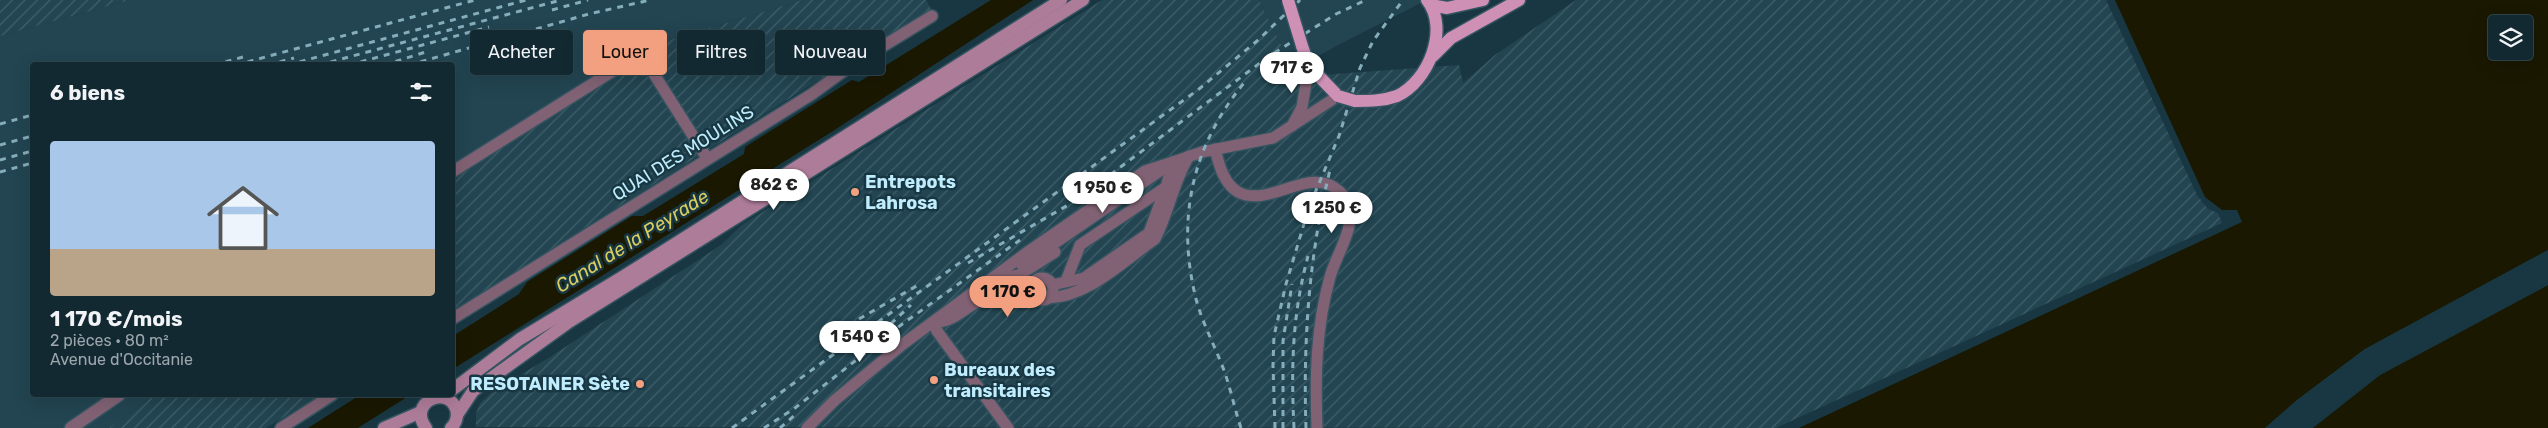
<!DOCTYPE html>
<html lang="fr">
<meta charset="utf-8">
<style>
body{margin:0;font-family:Rubik,sans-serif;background:#1b313a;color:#f1f3f6;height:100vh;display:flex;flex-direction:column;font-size:19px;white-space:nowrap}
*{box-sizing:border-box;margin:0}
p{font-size:16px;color:#9ca6ac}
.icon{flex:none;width:28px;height:28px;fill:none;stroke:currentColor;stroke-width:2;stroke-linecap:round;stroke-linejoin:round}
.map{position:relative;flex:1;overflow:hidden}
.sheet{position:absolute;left:30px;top:62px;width:425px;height:335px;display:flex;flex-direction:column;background:#122932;border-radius:5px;box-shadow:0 5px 20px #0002,0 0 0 1px #31454d}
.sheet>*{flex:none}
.banner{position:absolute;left:470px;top:30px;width:475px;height:45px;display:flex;gap:10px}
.tools{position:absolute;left:2488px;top:15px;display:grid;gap:10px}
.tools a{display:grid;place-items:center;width:45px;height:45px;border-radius:5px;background:#122932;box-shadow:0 5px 20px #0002,0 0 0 1px #31454d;font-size:25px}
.price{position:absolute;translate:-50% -42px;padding:0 11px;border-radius:18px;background:#fff;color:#222;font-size:16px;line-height:32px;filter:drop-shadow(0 1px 2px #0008)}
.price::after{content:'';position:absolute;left:50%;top:30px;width:15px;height:11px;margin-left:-8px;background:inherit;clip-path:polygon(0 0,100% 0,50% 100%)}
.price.active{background:#f2a07f;color:#111}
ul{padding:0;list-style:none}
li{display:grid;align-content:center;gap:10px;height:265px;padding:0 20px}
li span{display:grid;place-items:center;height:155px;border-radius:5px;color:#555}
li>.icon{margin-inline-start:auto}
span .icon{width:90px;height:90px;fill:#fffc;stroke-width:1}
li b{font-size:21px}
h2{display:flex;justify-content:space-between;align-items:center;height:60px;padding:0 20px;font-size:21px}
.tag{padding:0 18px;border-radius:5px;background:#122932;box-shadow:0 5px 20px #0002,0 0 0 1px #31454d;font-size:18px;line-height:45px}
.tag.active{background:#f2a07f;color:#111}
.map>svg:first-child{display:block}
.built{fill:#224551}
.industrial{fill:url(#industrial-furrows)}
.water{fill:#1a1801;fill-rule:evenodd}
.pier{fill:#183742}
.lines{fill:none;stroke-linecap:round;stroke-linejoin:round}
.minor-casing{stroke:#335460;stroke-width:14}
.tertiary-casing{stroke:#335460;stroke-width:15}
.secondary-casing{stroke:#335460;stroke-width:15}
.primary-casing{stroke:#335460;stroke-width:15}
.minor{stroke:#816274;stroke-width:11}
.tertiary{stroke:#816274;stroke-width:12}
.secondary{stroke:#ad7c99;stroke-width:12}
.primary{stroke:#ce90b5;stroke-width:12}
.rail{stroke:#85adbc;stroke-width:3;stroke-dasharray:6 6;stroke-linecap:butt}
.primary-bridge-casing{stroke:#335460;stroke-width:15;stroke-linecap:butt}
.primary-bridge{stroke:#ce90b5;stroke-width:12}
.poi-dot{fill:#f2a07f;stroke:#183742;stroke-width:2}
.labels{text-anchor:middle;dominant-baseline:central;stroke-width:5;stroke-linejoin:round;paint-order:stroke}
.street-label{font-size:18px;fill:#bfedfe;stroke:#183742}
.poi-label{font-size:18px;font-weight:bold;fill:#bfedfe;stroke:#183742;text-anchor:start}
.water-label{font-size:19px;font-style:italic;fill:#d9cd5f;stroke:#183742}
</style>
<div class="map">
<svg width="2548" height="428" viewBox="0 0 2548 428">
<defs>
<pattern id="industrial-furrows" width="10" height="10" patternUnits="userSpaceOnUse" patternTransform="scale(1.25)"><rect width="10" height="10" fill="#224551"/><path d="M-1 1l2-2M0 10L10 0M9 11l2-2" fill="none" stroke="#40606b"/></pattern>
</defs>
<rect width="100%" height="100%" fill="#183742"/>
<!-- built -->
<g class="built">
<path d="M130,0H802L631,52L453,180L452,65H32V395H154L109,428H0V36Z"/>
<path d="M1259,0H1427L1340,44L1278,78L1283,48Z"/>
</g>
<!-- industrial -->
<g class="industrial">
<path d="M0,0H130L0,36Z"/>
<path d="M802,0H926L931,9L453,311V180L631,52Z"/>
<path d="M1102,0H1259L1283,48L1279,78L1459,65L1463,83L1495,55L1576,0H2106L2197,195L2208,209L2218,213L2222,223L1776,428L476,427V413L480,403L492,392L550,357L721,245L743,224Z"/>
<path d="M154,395H319L266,428H109Z"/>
</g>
<!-- water -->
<g class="water">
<path d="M991,0H1033L833,131L453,369V336L519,294L527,282L632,216H643L744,154L745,147L852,80L859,82Z"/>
<path d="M2115,0H2548V250L2365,349L2297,400L2265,428H1799L2242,222L2237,210H2222L2205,197ZM2496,24H2524V51H2496Z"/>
<path d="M2548,285V428H2313L2380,375Z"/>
<path d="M360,395H410L358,428H308Z"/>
</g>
<!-- pier -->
<g class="pier">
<path d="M2548,250V253L2367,351L2298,402L2268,428H2265L2297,400L2365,349Z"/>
<path d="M2548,282V285L2380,375L2311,428L2379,373Z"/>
</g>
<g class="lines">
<!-- minor casing -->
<g class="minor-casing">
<g id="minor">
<path d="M1292,126L1302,107L1309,66"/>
<path d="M1215,149C1219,164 1223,183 1238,192C1270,209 1311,163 1340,192C1343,195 1347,199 1349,204C1356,227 1336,255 1330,277C1316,327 1315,376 1317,428"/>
<path d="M452,172L632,59L647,63L707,158"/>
<path d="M1021,264L1042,252L1173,162L1202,152L1273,138L1338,96"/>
<circle cx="1042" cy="289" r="11"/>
<path d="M993,280L1019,275L1055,252"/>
<path d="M1066,281L1080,245L1166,187L1173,162"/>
<path d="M1052,285L1084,278L1149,233L1166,187"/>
<path d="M982,289L1031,287"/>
<path d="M1047,298C1088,297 1122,262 1155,239C1169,212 1173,182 1189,156"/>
<path d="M452,319L812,94L871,51L880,48L932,16"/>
<path d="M933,322L937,331L1008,428"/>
<path d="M937,322C950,322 961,312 972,305C990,295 1013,296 1032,301"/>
<path d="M281,428L332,395"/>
<path d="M807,428L835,400L903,344L1029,251L1145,171L1173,162"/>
</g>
</g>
<!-- tertiary casing -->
<g class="tertiary-casing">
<path id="tertiary" d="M71,428L119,395"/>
</g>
<!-- secondary casing -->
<g class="secondary-casing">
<g id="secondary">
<path d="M452,390L520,339L621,278L1061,0"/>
<path d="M457,415L473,391L569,322L1083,0"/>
<path d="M384,428L421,412"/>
<path d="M426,428C407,403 447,384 456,409C458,416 456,423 451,428"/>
</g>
</g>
<!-- primary casing -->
<g class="primary-casing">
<g id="primary">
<path d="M1431,5L1447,8L1483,0"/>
<path d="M1302,46L1309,66L1338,96"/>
<path d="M1433,56L1451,38L1519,0"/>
<path d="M1355,101C1369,101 1383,101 1397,96C1428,82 1450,29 1427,0"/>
</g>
</g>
<!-- minor -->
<use href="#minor" class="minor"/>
<!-- tertiary -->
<use href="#tertiary" class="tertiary"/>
<!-- secondary -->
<use href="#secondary" class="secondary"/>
<!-- primary -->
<use href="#primary" class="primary"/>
<!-- rail -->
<g class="rail">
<path d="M552,10L588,0"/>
<path d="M214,65L243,57"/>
<path d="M236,65L475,0"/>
<path d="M268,65L294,58"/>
<path d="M288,65L526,0"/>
<path d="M319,65L561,0"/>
<path d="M349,65L489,27"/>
<path d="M384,65L429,51"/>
<path d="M409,65L589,14L650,0"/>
<path d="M0,124L32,115"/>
<path d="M0,145L32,136"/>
<path d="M0,160L32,151"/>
<path d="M0,172L32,163"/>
<path d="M968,263L1075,201L1268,57L1336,14L1366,0"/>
<path d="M859,319L920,284"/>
<path d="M882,332L911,305"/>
<path d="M732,428L1199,89L1257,41L1300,0"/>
<path d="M764,428L795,408L901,325L1020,240"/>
<path d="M780,428L795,415"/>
<path d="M1241,428C1235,410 1231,391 1225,373C1216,348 1203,325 1196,299C1176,219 1192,146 1244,83"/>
<path d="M1275,428L1273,365L1274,336L1286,284L1309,207L1339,136L1360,68L1373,41L1403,0"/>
<path d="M1283,428V341L1292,284"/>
<path d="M1294,428C1291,367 1292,316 1308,256"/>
<path d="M1306,428C1303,341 1309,254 1330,170"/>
</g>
<!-- primary-bridge casing -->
<g class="primary-bridge-casing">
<g id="primary-bridge">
<path d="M1288,0L1302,46"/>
<path d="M1338,96L1355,101"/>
</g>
</g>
<!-- primary-bridge -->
<use href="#primary-bridge" class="primary-bridge"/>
</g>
<!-- markers -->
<g class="poi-dot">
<circle cx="855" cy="192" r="5"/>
<circle cx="934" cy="380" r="5"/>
<circle cx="640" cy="384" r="5"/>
</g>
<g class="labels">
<!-- street labels -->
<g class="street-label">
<text transform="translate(683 153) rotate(-32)">QUAI DES MOULINS</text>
</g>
<!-- poi labels -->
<g class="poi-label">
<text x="865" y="182">Entrepots<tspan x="865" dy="21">Lahrosa</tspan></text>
<text x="944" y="370">Bureaux des<tspan x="944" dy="21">transitaires</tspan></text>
<text x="630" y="384" text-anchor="end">RESOTAINER Sète</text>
</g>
<!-- water labels -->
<g class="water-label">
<text transform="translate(632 241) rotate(-32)">Canal de la Peyrade</text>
</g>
</g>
</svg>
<div class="tools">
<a><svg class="icon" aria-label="layers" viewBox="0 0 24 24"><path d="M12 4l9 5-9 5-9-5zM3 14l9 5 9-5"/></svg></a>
</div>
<b class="price" style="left:1292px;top:94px">717 €</b>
<b class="price" style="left:774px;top:211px">862 €</b>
<b class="price" style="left:1103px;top:214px">1 950 €</b>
<b class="price" style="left:1332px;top:234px">1 250 €</b>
<b class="price active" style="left:1008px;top:318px">1 170 €</b>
<b class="price" style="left:860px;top:363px">1 540 €</b>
<div class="banner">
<a class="tag">Acheter</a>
<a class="tag active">Louer</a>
<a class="tag">Filtres</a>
<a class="tag">Nouveau</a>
</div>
<section class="sheet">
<h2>6 biens<svg class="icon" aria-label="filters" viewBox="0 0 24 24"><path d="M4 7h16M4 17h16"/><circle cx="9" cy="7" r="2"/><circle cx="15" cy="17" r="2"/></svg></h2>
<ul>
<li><span style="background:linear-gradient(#a9c7e8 70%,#b9a48a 0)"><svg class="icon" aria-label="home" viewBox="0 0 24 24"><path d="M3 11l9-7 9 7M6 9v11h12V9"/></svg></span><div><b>1 170 €/mois</b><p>2 pièces · 80 m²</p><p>Avenue d'Occitanie</p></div></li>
</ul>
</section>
</div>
